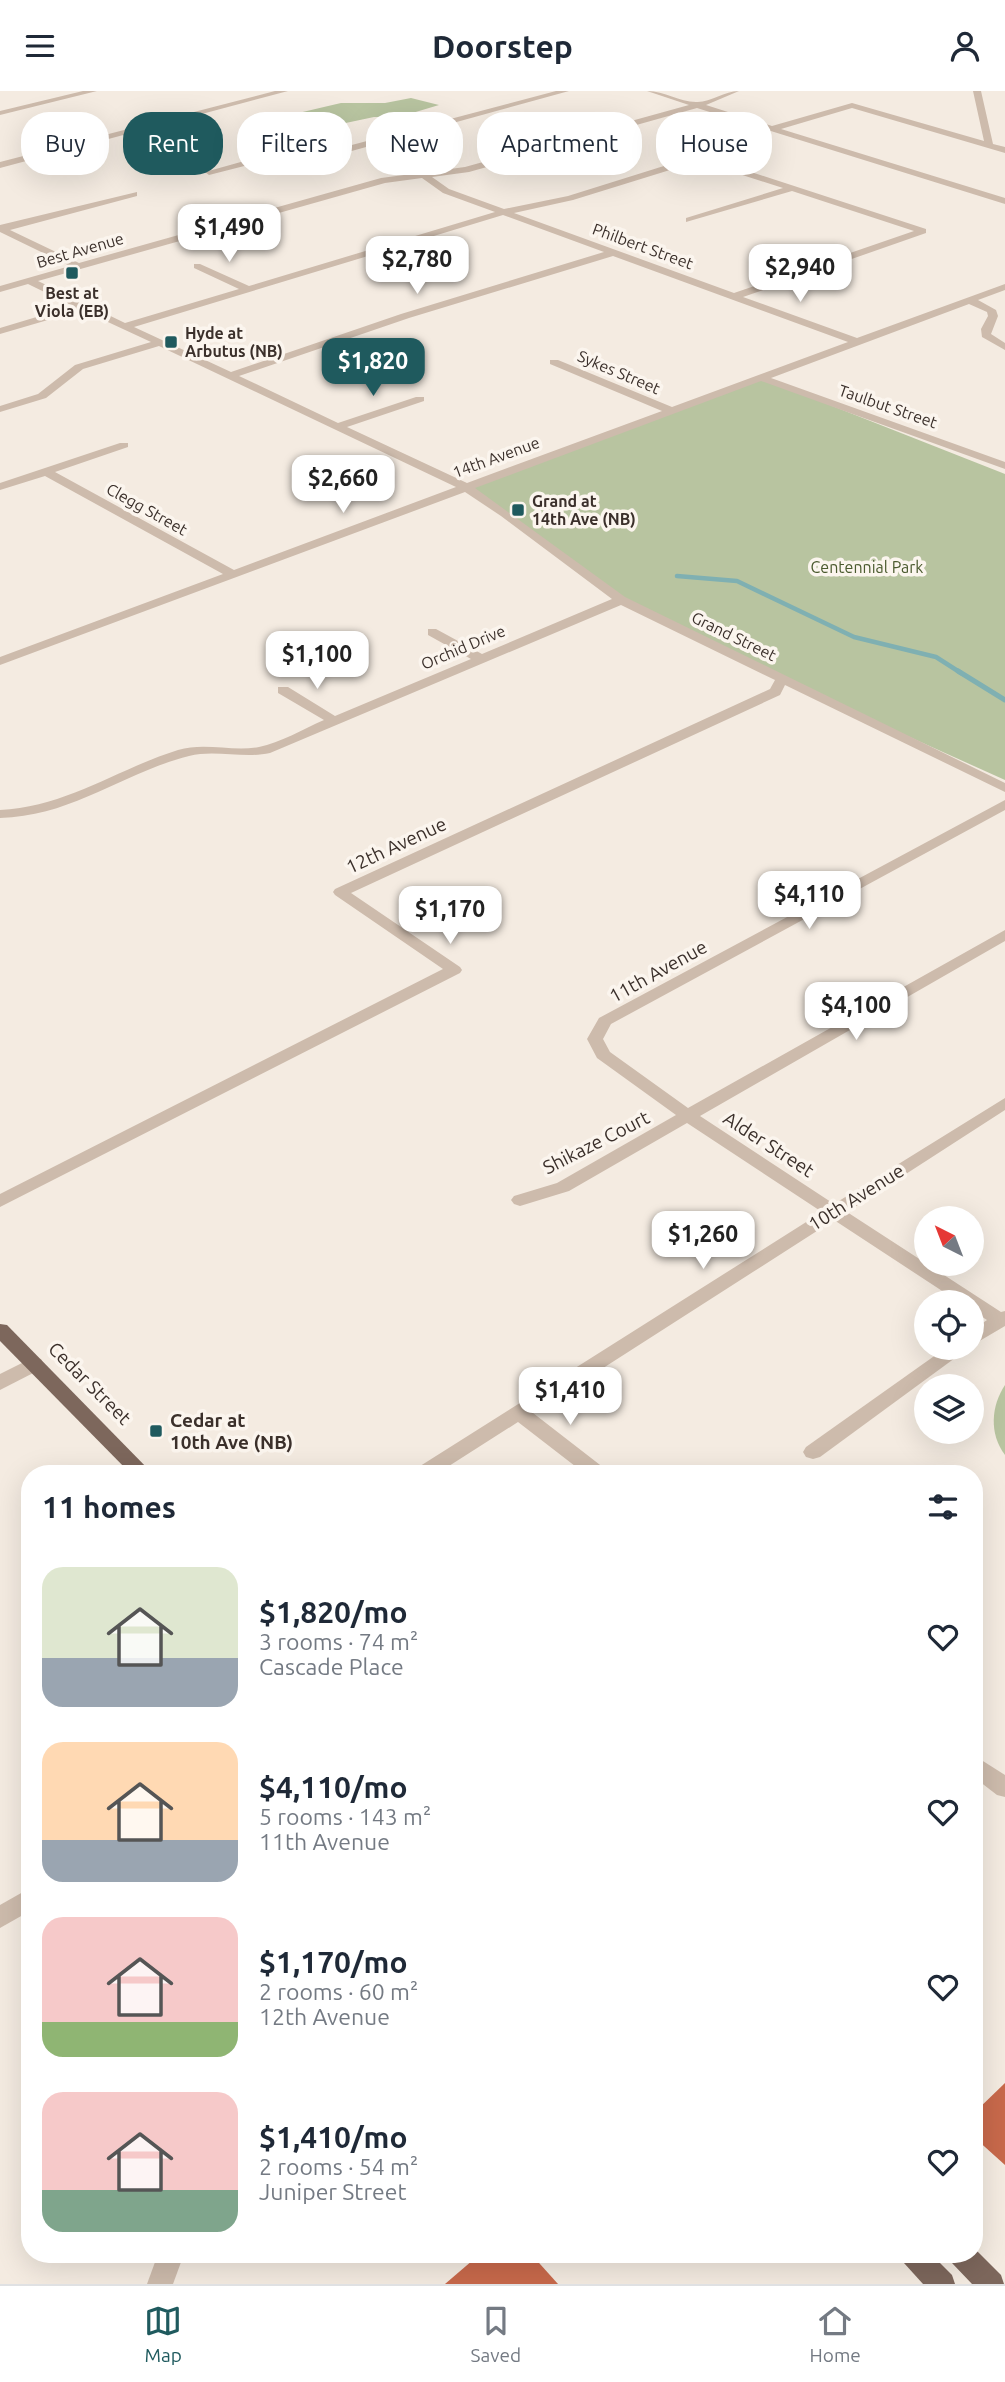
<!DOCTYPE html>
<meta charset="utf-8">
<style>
body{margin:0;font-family:Ubuntu,sans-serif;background:#f2f2f3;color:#1f2937;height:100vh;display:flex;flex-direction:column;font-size:26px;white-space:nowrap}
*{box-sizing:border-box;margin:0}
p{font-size:23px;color:#747a83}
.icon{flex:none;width:38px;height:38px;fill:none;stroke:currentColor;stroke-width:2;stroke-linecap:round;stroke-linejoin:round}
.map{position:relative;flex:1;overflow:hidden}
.panel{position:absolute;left:21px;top:1374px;width:962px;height:798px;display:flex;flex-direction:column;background:#fff;border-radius:28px;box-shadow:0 7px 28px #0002}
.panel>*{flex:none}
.top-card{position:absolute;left:21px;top:21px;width:964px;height:63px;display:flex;gap:14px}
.needle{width:46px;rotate:318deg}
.tools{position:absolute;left:914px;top:1115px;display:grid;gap:14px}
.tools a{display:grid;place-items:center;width:70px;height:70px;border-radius:50%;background:#fff;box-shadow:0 7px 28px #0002;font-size:35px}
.price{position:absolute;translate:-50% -60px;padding:0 16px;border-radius:14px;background:#fff;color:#222;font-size:23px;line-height:46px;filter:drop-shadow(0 2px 4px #0008)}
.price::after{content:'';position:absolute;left:50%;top:42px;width:21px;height:16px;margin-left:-10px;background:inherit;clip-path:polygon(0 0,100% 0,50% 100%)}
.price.active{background:#1f5a5e;color:#fff}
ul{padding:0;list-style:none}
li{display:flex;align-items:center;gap:21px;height:175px;padding:0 21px}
li span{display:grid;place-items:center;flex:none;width:196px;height:140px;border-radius:21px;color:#555}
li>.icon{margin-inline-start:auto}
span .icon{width:84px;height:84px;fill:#fffc;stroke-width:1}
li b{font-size:30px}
h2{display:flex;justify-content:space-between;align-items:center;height:84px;padding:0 21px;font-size:30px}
.tag{padding:0 24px;border-radius:28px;background:#fff;box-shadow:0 7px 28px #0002;font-size:24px;line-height:63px}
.tag.active{background:#1f5a5e;color:#fff}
header{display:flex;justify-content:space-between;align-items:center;height:91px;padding:0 21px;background:#fff;font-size:32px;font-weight:700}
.tabs{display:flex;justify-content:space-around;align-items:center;height:98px;border-top:2px solid #e0e1e3;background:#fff;font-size:19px;color:#747a83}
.tabs a{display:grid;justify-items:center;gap:4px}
.tabs .active{color:#1f5a5e}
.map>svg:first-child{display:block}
.green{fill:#b8c4a0}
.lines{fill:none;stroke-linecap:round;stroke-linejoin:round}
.stream-far1{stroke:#7fb0b2;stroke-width:4.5}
.stream{stroke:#7fb0b2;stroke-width:5}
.building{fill:#c8694b}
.minor{fill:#cdbbac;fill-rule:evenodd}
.major{fill:#7d675c;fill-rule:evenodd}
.poi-dot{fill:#1f5a5e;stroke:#fbf5ee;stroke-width:2.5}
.labels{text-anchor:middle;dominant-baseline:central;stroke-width:7;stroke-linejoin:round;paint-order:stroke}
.far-street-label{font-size:16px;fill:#3b302b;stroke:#fbf5ee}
.far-poi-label{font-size:16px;font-weight:bold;fill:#3b302b;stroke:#fbf5ee;text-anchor:start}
.far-park-label{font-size:16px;fill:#4a5a2e;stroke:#fbf5ee}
.street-label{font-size:19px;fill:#3b302b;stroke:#fbf5ee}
.poi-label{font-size:19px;font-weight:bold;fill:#3b302b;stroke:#fbf5ee;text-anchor:start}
</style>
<header><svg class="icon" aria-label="menu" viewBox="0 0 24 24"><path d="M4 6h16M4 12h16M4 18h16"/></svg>Doorstep<svg class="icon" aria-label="person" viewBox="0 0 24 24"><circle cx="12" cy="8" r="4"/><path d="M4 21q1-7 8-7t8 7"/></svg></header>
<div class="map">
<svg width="1005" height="2193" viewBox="0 0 1005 2193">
<rect width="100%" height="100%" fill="#f4ebe1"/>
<!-- green -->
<g class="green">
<path d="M411,7L439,14L399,26H374L289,44L260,31L341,12H385Z"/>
<path d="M759,286L1005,383V689L794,594L621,509L465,396Z"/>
<path d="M1005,1294V1364C989,1343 991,1315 1005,1294Z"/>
</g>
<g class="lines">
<!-- stream-far1 -->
<path class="stream-far1" d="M677,485L737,490L854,546L936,566L961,582"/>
<!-- stream -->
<path class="stream" d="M958,580L1005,609"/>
</g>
<!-- building -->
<g class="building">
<path d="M1005,1992V2074L975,2047V2021Z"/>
<path d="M480,2163H531L558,2193H445Z"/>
</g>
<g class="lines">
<!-- minor -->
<g class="minor">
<path d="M83,0H97L0,24V20Z"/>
<path d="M275,0H288L0,77V71Z"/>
<path d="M556,0H569L348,61L291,63L209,84L205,81L291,57L348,55Z"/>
<path d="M647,0C665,0 679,11 696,11C710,12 724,0 739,0L706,14L772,35L852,12L984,50L973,0H981L993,53L1005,56V62L852,17L781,38L1005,107V113L697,17L469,81L432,86L449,98L504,118L568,105L699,64L926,138V142L743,206L857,247L1005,193V199L978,209L996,219L998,225L991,243L1005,252V259L982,246L981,238L988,225L987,221L969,213L771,287L1005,371V378L761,290L475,397L625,506L1005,692V701L785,594L780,604L351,802L460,876L462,879L460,882L0,1116V1103L443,878L335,804L333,801L335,798L770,598L775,589L621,514L270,662C243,668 215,658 189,665C122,682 73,725 0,727V719C66,716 117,678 178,659C205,651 232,661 259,656C280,652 303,638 324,629L278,602V596H288L335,625L471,568L428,544V538H436L482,563L612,508L501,425L465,401L0,574V566L223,483L45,385L0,399V392L120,352H128V356L55,381L234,479L456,396L159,255L83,278L46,307L0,321V315L38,303L75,274L151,251L82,219L0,243V237L73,215L28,193L0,201V195L70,175L0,141V134L137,101V105L10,139L79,172L381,87L465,76L689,14ZM699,70L783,97L686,127V131L792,100L914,140L734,202L514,122L573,109ZM422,87L443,102L495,121L249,195L200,173H194V177L239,198L125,232L38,190L385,92ZM503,124L604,161L401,223L231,281L134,236ZM613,165L848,251L672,316L558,269H550V273L662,320L467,392L347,336L424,310V306H416L338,332L239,285L409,227Z"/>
<path d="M1005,709V719L611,933L603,948L610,961L688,1017L1005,839V850L700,1025L834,1113L1005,1007V1019L847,1121L1001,1221L1005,1220V1235L971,1255V1240L987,1229L971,1219V1211H959L834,1129L533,1322L604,1377L607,1382H584L518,1331L438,1382H414L417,1377L822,1121L687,1032L569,1100L520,1115L514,1113L511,1109L514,1105L557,1092L676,1024L597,967L587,948L599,927Z"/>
<path d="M947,1256H970L820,1366L813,1368L806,1366L803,1361L806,1356Z"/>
<path d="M34,1266L41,1268L44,1273L41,1278L0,1299V1283Z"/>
<path d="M975,1665L1005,1684V1706L997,1704L975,1687Z"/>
<path d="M30,1797V1820L0,1837V1814Z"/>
<path d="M158,2163H184L173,2193H147Z"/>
</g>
<!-- major -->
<g class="major">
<path d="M0,1233L7,1234L152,1382H130L0,1250Z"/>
<path d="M975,2158L1001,2184L1004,2193H972L952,2172L948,2163H975Z"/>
<path d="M900,2163H931L952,2184L955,2193H923L904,2172Z"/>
</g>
</g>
<!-- markers -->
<g class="poi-dot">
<rect x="65" y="175" width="14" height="14" rx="3.5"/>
<rect x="164" y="244" width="14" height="14" rx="3.5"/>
<rect x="511" y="412" width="14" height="14" rx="3.5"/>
<rect x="149" y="1333" width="14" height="14" rx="3.5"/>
</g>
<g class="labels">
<!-- far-street labels -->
<g class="far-street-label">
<text transform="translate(643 155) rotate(20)">Philbert Street</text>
<text transform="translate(80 159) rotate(-16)">Best Avenue</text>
<text transform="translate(619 281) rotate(23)">Sykes Street</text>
<text transform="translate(888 315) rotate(19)">Taulbut Street</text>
<text transform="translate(496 366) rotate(-20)">14th Avenue</text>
<text transform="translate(147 418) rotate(29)">Clegg Street</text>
<text transform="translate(734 545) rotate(26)">Grand Street</text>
<text transform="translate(463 556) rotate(-23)">Orchid Drive</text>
</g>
<!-- far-poi labels -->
<g class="far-poi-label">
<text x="72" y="202" text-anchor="middle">Best at<tspan x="72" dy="18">Viola (EB)</tspan></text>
<text x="185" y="242">Hyde at<tspan x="185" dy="18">Arbutus (NB)</tspan></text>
<text x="532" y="410">Grand at<tspan x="532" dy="18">14th Ave (NB)</tspan></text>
</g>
<!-- far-park labels -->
<g class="far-park-label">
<text x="867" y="476">Centennial Park</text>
</g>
<!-- street labels -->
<g class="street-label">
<text transform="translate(396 754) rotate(-25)">12th Avenue</text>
<text transform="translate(658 880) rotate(-29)">11th Avenue</text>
<text transform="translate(596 1051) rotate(-27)">Shikaze Court</text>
<text transform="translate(769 1053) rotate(33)">Alder Street</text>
<text transform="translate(856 1106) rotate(-32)">10th Avenue</text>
<text transform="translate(90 1292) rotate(45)">Cedar Street</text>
</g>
<!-- poi labels -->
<g class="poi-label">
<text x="170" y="1329">Cedar at<tspan x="170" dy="22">10th Ave (NB)</tspan></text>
</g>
</g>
</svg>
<div class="tools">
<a><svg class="needle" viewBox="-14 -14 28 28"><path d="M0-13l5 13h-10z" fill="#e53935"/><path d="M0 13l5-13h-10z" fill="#747a83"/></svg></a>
<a><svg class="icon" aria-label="locate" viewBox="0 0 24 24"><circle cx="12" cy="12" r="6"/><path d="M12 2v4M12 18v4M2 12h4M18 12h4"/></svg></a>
<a><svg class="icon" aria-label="layers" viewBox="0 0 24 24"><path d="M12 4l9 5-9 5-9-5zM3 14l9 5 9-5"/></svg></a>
</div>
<b class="price" style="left:229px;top:173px">$1,490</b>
<b class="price" style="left:417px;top:205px">$2,780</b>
<b class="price" style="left:800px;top:213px">$2,940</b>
<b class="price active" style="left:373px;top:307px">$1,820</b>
<b class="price" style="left:343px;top:424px">$2,660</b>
<b class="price" style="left:317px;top:600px">$1,100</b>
<b class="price" style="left:809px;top:840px">$4,110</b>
<b class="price" style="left:450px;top:855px">$1,170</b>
<b class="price" style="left:856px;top:951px">$4,100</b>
<b class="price" style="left:703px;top:1180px">$1,260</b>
<b class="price" style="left:570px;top:1336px">$1,410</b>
<div class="top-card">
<a class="tag">Buy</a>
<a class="tag active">Rent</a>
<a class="tag">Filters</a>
<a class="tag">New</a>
<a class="tag">Apartment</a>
<a class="tag">House</a>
</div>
<section class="panel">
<h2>11 homes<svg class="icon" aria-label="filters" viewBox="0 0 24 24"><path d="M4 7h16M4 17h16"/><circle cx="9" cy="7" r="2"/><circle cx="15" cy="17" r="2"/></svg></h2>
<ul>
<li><span style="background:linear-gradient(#dfe7d0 65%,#9aa5b1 0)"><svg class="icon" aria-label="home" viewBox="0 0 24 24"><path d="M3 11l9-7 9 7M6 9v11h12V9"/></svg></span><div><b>$1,820/mo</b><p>3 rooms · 74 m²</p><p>Cascade Place</p></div><svg class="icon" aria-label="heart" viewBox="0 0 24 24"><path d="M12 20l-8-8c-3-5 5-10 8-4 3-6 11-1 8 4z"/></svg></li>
<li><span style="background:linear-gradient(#ffd9b3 70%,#9aa5b1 0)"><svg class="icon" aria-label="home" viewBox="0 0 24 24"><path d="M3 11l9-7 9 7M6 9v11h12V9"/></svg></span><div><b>$4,110/mo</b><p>5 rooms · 143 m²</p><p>11th Avenue</p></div><svg class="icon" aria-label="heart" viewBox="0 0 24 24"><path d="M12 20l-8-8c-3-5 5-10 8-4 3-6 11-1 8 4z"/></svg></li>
<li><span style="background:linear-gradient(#f6c9c9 75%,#8fb573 0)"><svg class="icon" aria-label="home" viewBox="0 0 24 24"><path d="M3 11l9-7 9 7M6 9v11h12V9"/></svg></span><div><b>$1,170/mo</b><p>2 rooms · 60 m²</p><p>12th Avenue</p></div><svg class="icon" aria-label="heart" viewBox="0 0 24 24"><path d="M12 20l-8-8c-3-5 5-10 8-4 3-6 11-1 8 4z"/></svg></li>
<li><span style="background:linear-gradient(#f6c9c9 70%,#7fa58c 0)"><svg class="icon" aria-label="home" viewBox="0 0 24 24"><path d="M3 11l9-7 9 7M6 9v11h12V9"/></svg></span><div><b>$1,410/mo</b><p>2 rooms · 54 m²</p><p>Juniper Street</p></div><svg class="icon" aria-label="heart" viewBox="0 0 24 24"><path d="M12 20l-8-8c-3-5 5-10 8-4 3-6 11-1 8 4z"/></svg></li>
</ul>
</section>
</div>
<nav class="tabs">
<a class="active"><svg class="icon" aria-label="map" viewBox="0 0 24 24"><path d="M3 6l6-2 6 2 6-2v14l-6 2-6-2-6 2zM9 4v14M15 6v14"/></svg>Map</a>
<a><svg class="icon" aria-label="saved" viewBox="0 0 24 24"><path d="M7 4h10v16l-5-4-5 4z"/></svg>Saved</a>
<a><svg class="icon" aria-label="home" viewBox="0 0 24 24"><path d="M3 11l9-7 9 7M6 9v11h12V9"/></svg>Home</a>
</nav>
